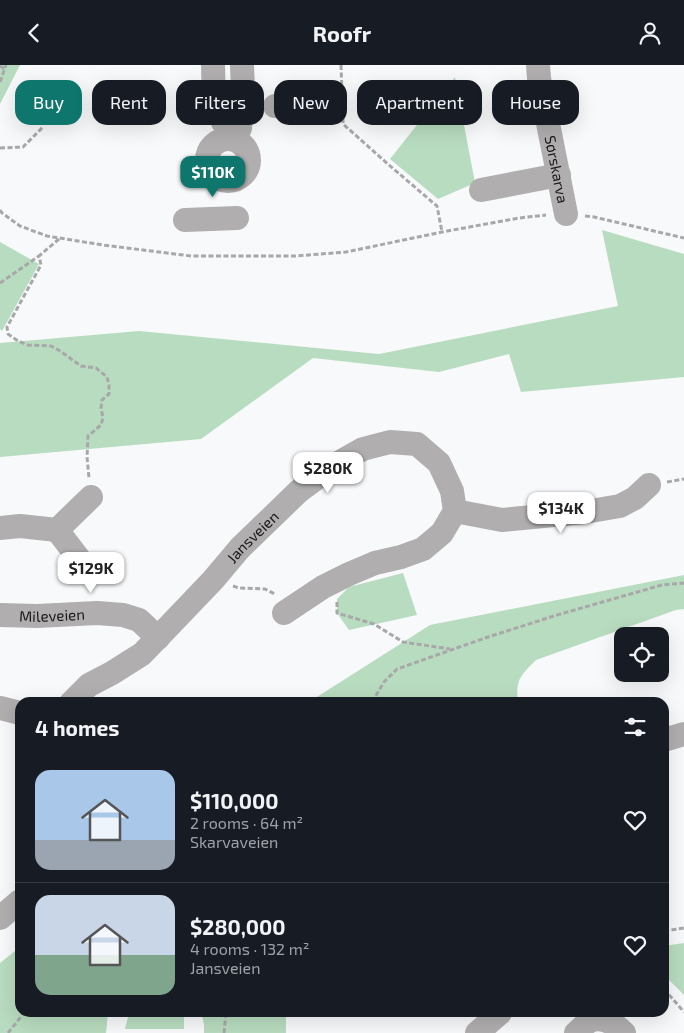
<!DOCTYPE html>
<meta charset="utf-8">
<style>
body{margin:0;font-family:"Exo 2",sans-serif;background:#242831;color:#f1f3f6;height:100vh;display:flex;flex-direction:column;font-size:19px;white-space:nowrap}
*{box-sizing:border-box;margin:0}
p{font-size:16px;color:#9ea1a6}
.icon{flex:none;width:28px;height:28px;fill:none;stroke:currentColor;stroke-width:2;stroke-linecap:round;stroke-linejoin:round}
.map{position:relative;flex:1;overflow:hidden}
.sheet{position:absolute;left:15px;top:632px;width:654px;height:320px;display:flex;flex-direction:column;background:#171b24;border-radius:15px;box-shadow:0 5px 20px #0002}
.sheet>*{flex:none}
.banner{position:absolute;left:15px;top:15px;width:655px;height:45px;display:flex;gap:10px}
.fabs{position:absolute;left:614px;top:562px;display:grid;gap:10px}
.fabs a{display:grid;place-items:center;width:55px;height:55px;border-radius:10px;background:#171b24;box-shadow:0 5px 20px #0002;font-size:25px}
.price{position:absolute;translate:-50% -42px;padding:0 11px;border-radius:10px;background:#fff;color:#222;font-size:16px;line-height:32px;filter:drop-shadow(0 1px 2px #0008)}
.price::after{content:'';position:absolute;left:50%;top:30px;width:15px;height:11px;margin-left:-8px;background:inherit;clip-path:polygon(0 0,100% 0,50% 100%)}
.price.active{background:#0f766e;color:#fff}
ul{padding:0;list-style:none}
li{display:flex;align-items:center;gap:15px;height:125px;padding:0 20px}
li+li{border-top:1px solid #363941}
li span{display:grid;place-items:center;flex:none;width:140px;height:100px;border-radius:15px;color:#555}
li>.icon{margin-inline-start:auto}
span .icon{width:60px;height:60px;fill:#fffc;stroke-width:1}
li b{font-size:21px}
h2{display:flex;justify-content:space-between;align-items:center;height:60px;padding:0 20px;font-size:21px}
.tag{padding:0 18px;border-radius:15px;background:#171b24;box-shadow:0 5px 20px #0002;font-size:18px;line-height:45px}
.tag.active{background:#0f766e;color:#fff}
header{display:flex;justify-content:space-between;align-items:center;height:65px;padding:0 20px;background:#171b24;font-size:22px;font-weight:700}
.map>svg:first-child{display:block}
.green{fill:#b8dcbf}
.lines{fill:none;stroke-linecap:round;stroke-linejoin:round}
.path{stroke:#a8a8aa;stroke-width:3;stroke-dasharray:5 2.5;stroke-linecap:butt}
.minor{stroke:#b0aeae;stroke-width:24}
.labels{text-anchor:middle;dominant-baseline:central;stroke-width:5;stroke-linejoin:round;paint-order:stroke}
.street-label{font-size:15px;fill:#19191a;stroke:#fff}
</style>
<header><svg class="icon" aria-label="back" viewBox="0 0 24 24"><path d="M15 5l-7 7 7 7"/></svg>Roofr<svg class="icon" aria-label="person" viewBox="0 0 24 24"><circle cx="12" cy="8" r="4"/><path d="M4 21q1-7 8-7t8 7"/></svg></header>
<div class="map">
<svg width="684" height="968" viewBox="0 0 684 968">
<rect width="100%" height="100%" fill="#f8f9fb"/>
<!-- green -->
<g class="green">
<path d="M0,0H20L0,39Z"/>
<path d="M455,12L475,118L438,134L390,94Z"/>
<path d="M602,165L684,189V312L521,327L509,289L439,307L313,293L201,374L0,392V278L139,266L379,289L618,241Z"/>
<path d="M0,177L39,199L2,266L0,264Z"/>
<path d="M403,508L417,550L349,565L337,548V534L349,522Z"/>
<path d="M684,510V544L676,545L536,595C521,610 515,615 518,637H309L430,560Z"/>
<path d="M684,878V930L664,910V881Z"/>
<path d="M20,882V948H108L106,968H0V898Z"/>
<path d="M129,948H184V964H125Z"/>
<path d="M201,948H289L286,952V968H204V959Z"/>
</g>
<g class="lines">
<!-- path -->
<g class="path">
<path d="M341,0L342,29"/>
<path d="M0,1L5,4"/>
<path d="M0,17L6,0"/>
<path d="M343,53V59L389,100L437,141L442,167"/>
<path d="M0,83L23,82L43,62"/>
<path d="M0,145L2,148L20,161L47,171L103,180L191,191H295L346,187L442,167L519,153L546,150"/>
<path d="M585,151L594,152L684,173"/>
<path d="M59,174L39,191L41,200L7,262L8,269L18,276L28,280L51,281L60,286L81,301L96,303L107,312L109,320V329L102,335L101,343L103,353L101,360L88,371L87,392L89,413"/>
<path d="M0,218L39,191"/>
<path d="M667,417L684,414"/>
<path d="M233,521L239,523L265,524L275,529"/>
<path d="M337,537V548L374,559L403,577L450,584"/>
<path d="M375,638V632L384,617L397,604L485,573L557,550L662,520L684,518"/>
<path d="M664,866L684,863"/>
<path d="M664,924L684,947"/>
<path d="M8,968L24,948"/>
<path d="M224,968L226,948"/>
</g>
<!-- minor -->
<g class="minor">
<path d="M213,0L214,38L223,57L240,63"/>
<path id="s1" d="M538,0L539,13L566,149"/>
<path d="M275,41H326"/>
<circle cx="228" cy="95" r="21"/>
<path d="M236,75C245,49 243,27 242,0"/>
<path d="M481,125L559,110"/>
<path d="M185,155L237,153"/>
<path d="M455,446L502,455L585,447L620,441L635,433L649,420"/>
<path d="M0,463L20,461L57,465"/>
<path d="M57,465L91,432"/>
<path d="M57,465L80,495"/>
<path id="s2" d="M0,550L37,551L97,548L123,550L139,555L158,573"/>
<path id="s3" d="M71,638L89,620L112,608L142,589L170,560L213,515L240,483L299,426L333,401L363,384L390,377L417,379L439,398L452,426L455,446L442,468L423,484L401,492L375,498L349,509L323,522L284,548"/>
<path d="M0,643L20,648"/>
<path d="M664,675L684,669"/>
<path d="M0,853L20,836"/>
<path d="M477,968L500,948"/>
<path d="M576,968C580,965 584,960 588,957C602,949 615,959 624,968"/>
</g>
</g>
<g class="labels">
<!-- street labels -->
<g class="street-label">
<text stroke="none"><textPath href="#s1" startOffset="106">Sørskarva</textPath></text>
<text stroke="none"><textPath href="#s3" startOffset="248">Jansveien</textPath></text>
<text stroke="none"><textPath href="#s2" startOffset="52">Mileveien</textPath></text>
</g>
</g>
</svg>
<div class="fabs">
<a><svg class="icon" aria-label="locate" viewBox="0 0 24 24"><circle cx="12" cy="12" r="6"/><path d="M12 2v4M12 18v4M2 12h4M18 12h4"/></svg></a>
</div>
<b class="price active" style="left:213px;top:133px">$110K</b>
<b class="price" style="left:328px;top:429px">$280K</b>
<b class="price" style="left:561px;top:469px">$134K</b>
<b class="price" style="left:91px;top:529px">$129K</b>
<div class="banner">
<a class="tag active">Buy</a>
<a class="tag">Rent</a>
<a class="tag">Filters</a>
<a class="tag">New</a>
<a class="tag">Apartment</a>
<a class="tag">House</a>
</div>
<section class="sheet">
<h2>4 homes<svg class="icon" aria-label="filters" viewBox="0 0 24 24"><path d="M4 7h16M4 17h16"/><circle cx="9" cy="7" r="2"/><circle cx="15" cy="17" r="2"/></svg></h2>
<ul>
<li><span style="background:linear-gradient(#a9c7e8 70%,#9aa5b1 0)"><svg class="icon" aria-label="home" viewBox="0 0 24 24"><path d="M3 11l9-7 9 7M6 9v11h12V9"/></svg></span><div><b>$110,000</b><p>2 rooms · 64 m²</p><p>Skarvaveien</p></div><svg class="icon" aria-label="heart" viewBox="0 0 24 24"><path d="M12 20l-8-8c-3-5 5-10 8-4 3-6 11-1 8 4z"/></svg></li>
<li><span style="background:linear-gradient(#c9d6e8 60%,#7fa58c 0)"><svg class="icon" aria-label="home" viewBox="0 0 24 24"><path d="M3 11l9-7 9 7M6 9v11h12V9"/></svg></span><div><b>$280,000</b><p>4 rooms · 132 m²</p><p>Jansveien</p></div><svg class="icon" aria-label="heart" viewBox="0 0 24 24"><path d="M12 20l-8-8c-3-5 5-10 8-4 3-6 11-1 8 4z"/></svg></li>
</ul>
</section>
</div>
